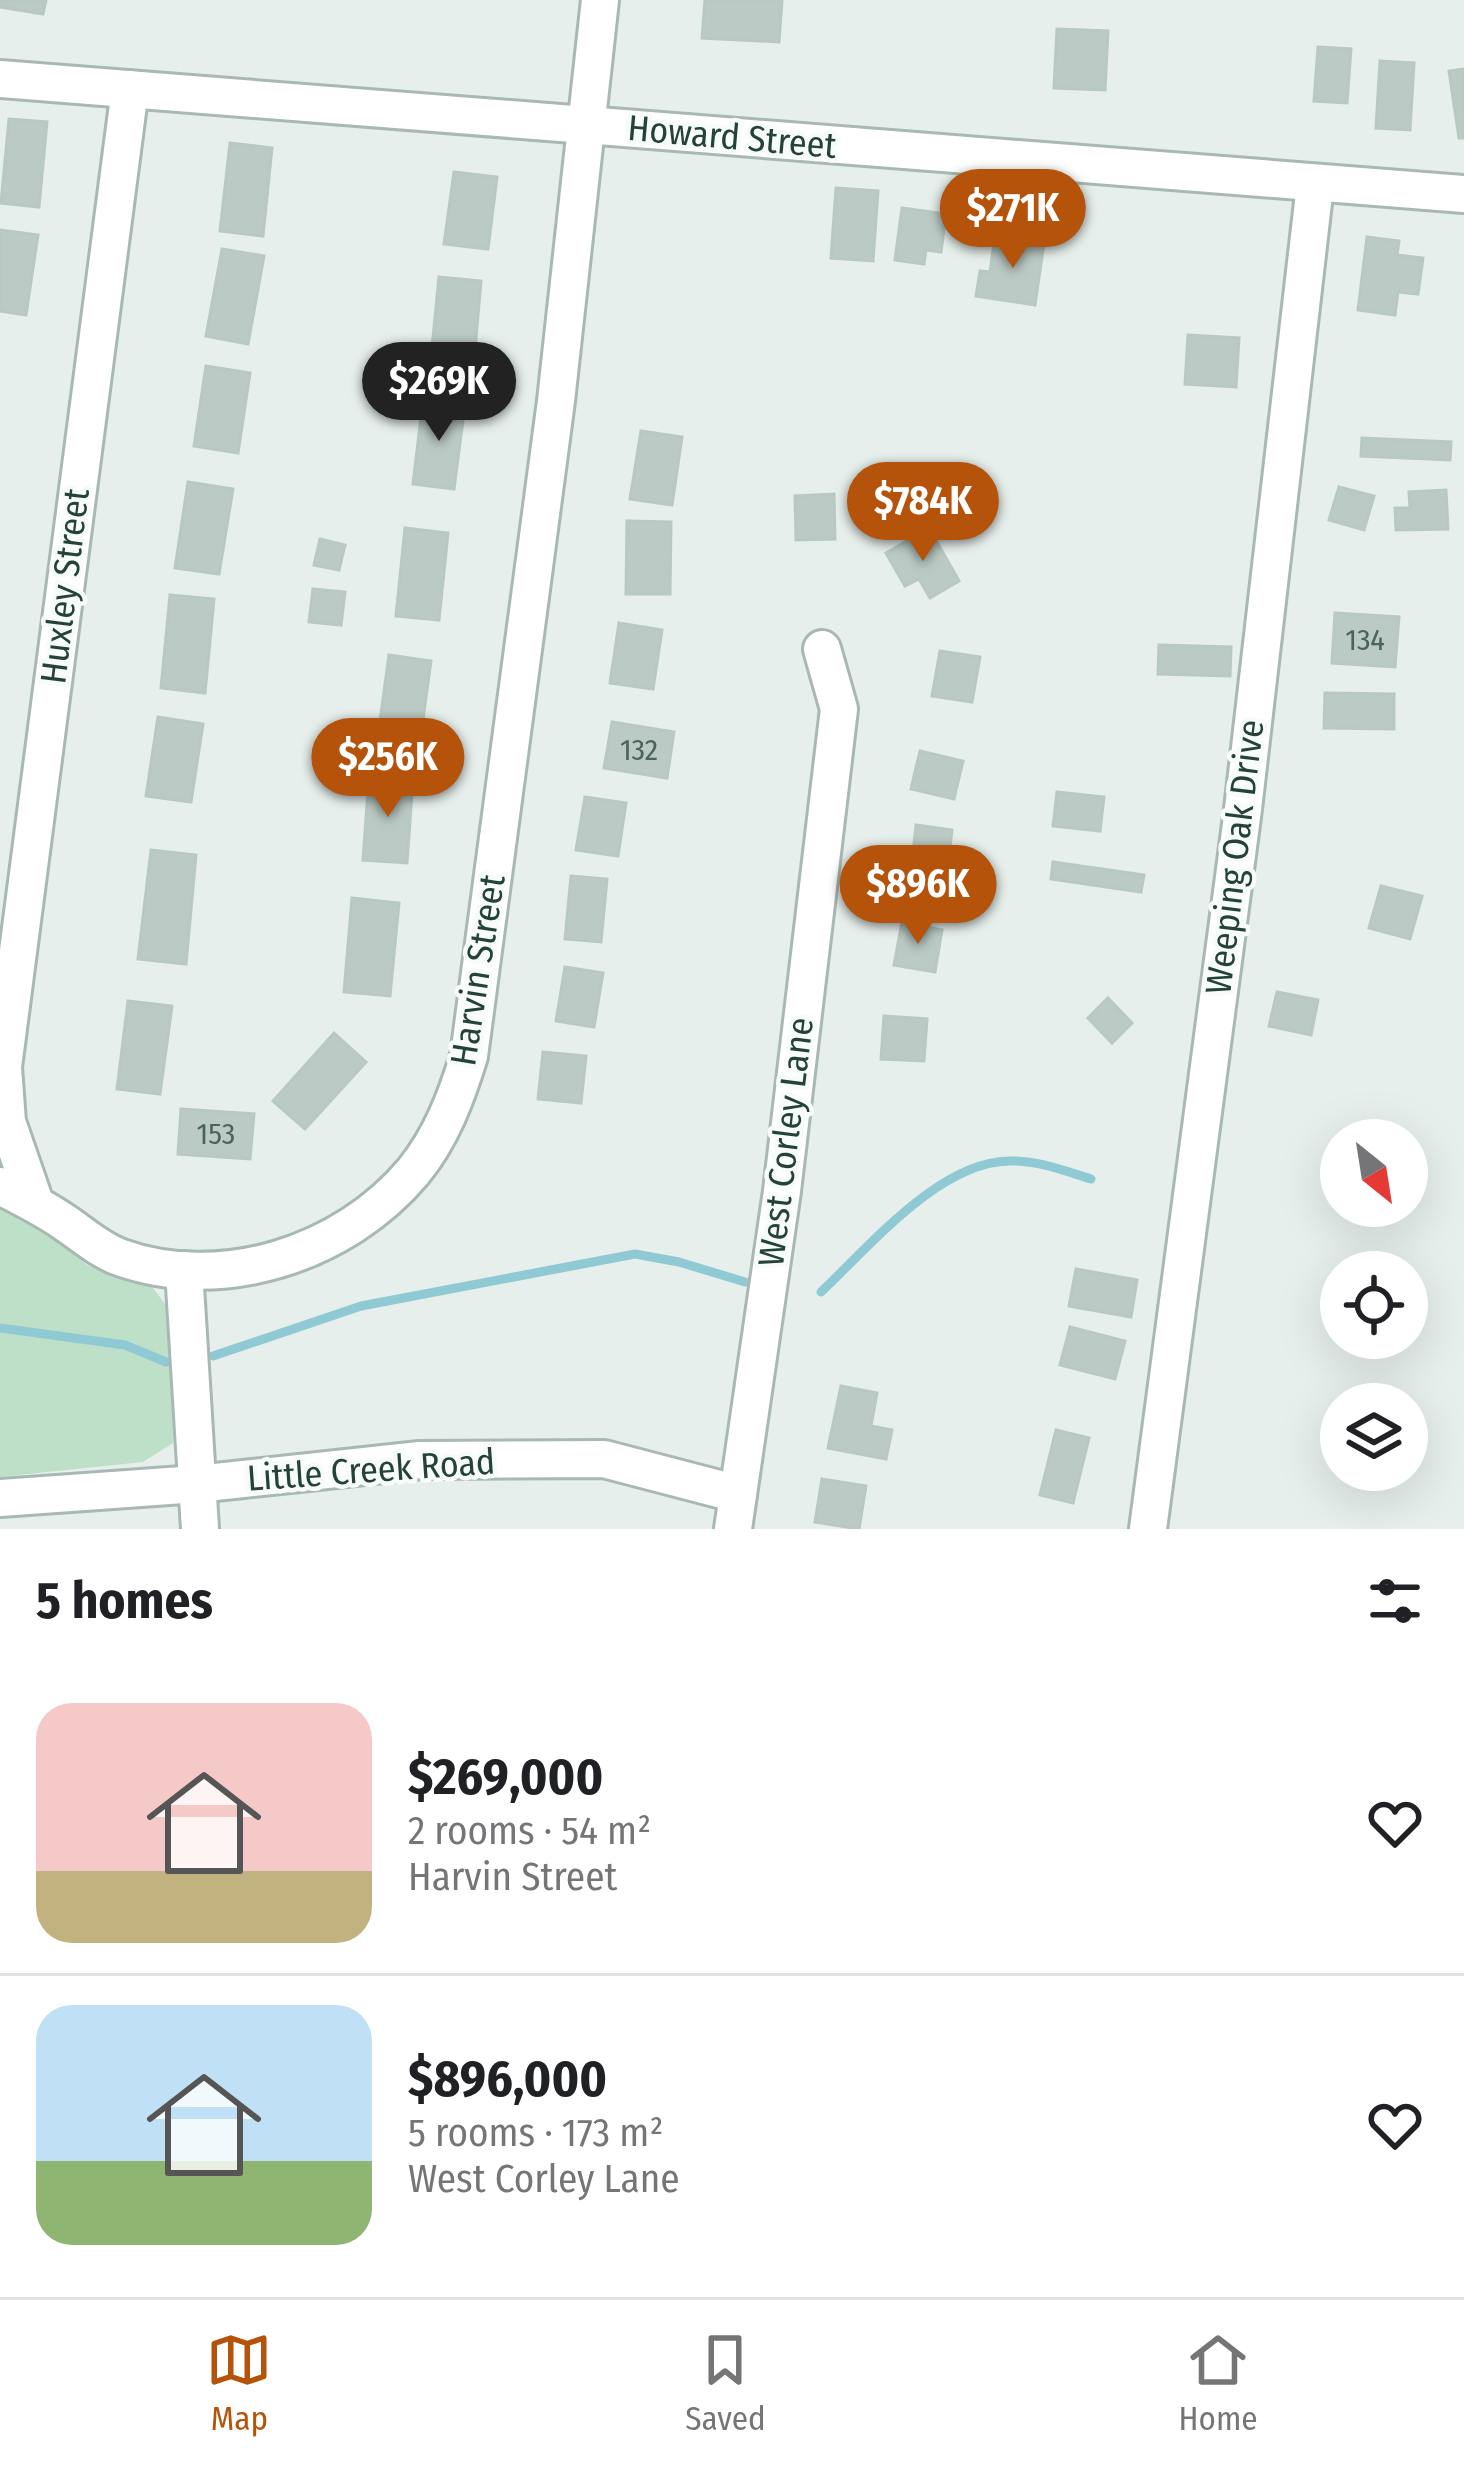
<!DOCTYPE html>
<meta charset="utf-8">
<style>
body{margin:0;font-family:"Fira Sans Condensed",sans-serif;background:#f2f2f2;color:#202124;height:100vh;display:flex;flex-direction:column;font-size:45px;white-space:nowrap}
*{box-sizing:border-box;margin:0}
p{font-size:39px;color:#757577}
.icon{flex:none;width:66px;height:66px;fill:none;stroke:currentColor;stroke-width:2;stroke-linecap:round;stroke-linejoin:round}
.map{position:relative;height:1529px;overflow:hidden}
.sheet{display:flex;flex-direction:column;background:#fff;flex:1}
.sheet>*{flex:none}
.needle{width:78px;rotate:150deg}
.tools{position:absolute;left:1320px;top:1119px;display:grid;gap:24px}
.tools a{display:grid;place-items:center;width:108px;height:108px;border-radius:50%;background:#fff;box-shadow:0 12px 48px #0002;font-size:60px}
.price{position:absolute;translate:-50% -102px;padding:0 27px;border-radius:42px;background:#b45309;color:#fff;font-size:39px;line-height:78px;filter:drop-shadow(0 3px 6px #0008)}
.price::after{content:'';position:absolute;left:50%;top:72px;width:36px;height:27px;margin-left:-18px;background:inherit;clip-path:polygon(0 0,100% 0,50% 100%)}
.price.current{background:#222;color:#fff}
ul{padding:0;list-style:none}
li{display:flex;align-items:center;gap:36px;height:300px;padding:0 36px}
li+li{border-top:3px solid #e0e0e0}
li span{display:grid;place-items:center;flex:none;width:336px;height:240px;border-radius:36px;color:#555}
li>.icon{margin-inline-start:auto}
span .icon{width:144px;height:144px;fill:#fffc;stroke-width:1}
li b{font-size:51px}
h2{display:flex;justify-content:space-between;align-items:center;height:144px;padding:0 36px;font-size:51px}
.tab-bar{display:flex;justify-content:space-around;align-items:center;height:168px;border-top:3px solid #e0e0e0;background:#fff;font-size:33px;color:#757577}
.tab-bar a{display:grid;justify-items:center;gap:6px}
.tab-bar .current{color:#b45309}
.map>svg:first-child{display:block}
.green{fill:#bfe0c8}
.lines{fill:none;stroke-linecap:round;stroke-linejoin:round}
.stream{stroke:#8ec9d4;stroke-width:9}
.building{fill:#bbcac4;stroke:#b8c9c2;stroke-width:3}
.minor-casing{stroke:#a8b8b2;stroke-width:42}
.minor{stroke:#fff;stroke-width:36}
.labels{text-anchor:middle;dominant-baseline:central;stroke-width:9;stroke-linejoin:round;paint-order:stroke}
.number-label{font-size:30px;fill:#4a645c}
.street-label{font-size:36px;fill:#24423a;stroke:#f7fbf9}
</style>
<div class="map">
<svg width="1464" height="1529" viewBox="0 0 1464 1529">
<rect width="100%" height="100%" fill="#e6efeb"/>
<!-- green -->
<path class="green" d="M0,1204L33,1221L87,1265L149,1283L173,1314V1443L143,1462L0,1477Z"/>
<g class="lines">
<!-- stream -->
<g class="stream">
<path d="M821,1292C869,1247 939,1162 1009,1161C1037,1160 1065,1171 1091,1179"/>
<path d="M0,1328L125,1345L166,1362"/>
<path d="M213,1356L361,1306L635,1254L679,1262L745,1282"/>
</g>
</g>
<!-- building -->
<g class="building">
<path d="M0,0H46L43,14L0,7Z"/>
<path d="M705,0H782L779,42L702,38Z"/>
<path d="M1057,29L1108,31L1105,90L1054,88Z"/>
<path d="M1318,47L1351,49L1347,103L1314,101Z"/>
<path d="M1380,61L1414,63L1410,130L1376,128Z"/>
<path d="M1464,69V138H1459L1449,71Z"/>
<path d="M9,119L47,122L39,207L1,203Z"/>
<path d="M230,143L272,148L263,236L220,231Z"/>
<path d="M454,172L497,177L488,249L444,244Z"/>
<path d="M836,188L878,191L873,261L831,258Z"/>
<path d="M902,208L946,214L941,252L926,250L924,264L895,260Z"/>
<path d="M0,230L38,235L26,315L0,311Z"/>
<path d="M995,236L1044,243L1035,305L976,296L980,271L990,272Z"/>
<path d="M1367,237L1399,241L1397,255L1423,258L1418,294L1398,292L1395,315L1358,310Z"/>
<path d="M222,249L264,256L248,344L206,336Z"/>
<path d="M439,277L481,281L473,372L430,368Z"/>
<path d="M1188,335L1239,338L1236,387L1185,384Z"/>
<path d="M206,366L250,373L238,453L194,446Z"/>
<path d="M423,400L465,405L454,489L413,484Z"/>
<path d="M641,431L682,437L672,505L630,499Z"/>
<path d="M1362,438L1451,442L1450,460L1361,456Z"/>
<path d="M188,482L233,489L219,574L175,568Z"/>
<path d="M1339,487L1374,496L1364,530L1329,520Z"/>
<path d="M1446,490L1448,529L1396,530L1395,508H1410L1409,492Z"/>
<path d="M834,494L835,539L796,540L795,496Z"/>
<path d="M627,521L671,522L670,594H626Z"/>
<path d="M405,528L448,533L439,620L396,616Z"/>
<path d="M929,528L959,581L930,598L919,579L905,586L886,553Z"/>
<path d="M320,539L345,545L339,570L314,565Z"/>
<path d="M313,589L345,592L341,625L309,622Z"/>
<path d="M170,595L214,599L205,693L161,688Z"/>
<path d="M1335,613L1399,617L1395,667L1332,663Z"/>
<path d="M619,623L662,630L653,689L610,683Z"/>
<path d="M1159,645L1231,647L1230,676L1158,674Z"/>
<path d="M940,651L980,657L972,702L932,696Z"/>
<path d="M389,655L431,661L419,748L377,743Z"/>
<path d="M1325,693L1394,694V729L1324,728Z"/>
<path d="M158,717L203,724L191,802L146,796Z"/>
<path d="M612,722L674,732L667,778L604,768Z"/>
<path d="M920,751L963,761L954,799L911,789Z"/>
<path d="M369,776L413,779L407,863L363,860Z"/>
<path d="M1057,792L1104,797L1100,831L1053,826Z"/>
<path d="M585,797L626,803L618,856L576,850Z"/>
<path d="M916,825L952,830L948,864L969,867L966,896L909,889Z"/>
<path d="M151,850L196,855L186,964L138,959Z"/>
<path d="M1053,862L1144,875L1141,892L1051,879Z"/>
<path d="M571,876L607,879L601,942L565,939Z"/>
<path d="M1381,886L1422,896L1410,939L1369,928Z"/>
<path d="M352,898L399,903L390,996L344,992Z"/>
<path d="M902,922L942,930L935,972L894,965Z"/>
<path d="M565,967L603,973L594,1027L556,1021Z"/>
<path d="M1277,992L1318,1000L1311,1035L1269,1026Z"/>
<path d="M1108,998L1132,1023L1112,1043L1088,1018Z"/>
<path d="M128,1001L172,1006L160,1094L117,1089Z"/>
<path d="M884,1016L927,1019L924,1061L881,1059Z"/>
<path d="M334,1033L366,1062L305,1129L273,1101Z"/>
<path d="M543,1052L586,1056L581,1103L538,1099Z"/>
<path d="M181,1109L254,1114L250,1159L178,1154Z"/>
<path d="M1076,1269L1137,1280L1131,1317L1069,1306Z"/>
<path d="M1070,1327L1125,1341L1115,1379L1060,1365Z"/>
<path d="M841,1386L877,1393L871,1426L892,1430L886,1459L828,1448Z"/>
<path d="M1056,1430L1089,1438L1073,1503L1040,1495Z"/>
<path d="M822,1479L866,1486L859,1529L815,1522Z"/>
</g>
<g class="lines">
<!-- minor casing -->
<g class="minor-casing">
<g id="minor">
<path d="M0,79L1464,194"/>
<path d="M0,1186C22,1197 44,1208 64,1222C82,1234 98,1249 119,1257C221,1294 344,1254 413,1172C441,1138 456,1098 469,1056L556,401L600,0"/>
<path d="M35,1203L7,1122L3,1067L130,89"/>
<path d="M184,1270L200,1529"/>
<path d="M0,1498L197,1484L420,1460L604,1459L738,1494"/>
<path d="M733,1529L782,1191L839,709L822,649"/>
<path d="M1148,1529L1243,809L1315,185"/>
</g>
</g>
<!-- minor -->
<use href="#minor" class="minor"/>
</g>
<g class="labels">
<!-- number labels -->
<g class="number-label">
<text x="1365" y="640">134</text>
<text x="639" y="750">132</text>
<text x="216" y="1134">153</text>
</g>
<!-- street labels -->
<g class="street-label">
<text transform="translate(732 137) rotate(5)">Howard Street</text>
<text transform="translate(65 586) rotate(-83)">Huxley Street</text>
<text transform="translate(1235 857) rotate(-83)">Weeping Oak Drive</text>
<text transform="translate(478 970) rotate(-81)">Harvin Street</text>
<text transform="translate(786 1142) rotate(-83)">West Corley Lane</text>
<text transform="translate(371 1470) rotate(-4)">Little Creek Road</text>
</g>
</g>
</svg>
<div class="tools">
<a><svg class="needle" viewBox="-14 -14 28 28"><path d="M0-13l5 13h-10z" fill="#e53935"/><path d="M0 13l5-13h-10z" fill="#757577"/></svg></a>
<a><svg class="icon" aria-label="locate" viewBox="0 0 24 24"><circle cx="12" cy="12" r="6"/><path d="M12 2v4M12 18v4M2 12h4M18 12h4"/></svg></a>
<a><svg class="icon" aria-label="layers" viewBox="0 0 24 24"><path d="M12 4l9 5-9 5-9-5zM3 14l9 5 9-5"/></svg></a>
</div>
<b class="price" style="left:1013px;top:271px">$271K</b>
<b class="price current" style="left:439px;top:444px">$269K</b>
<b class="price" style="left:923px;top:564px">$784K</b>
<b class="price" style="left:388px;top:820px">$256K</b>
<b class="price" style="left:918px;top:947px">$896K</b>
</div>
<section class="sheet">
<h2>5 homes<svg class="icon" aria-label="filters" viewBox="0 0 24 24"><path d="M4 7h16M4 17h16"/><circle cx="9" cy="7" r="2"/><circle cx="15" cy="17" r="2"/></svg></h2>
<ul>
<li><span style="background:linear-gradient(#f6c9c9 70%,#c2b280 0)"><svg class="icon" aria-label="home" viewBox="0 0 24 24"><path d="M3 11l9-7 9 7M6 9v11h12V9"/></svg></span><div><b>$269,000</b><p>2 rooms · 54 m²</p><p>Harvin Street</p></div><svg class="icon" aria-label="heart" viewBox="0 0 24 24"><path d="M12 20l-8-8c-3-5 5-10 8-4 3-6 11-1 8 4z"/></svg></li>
<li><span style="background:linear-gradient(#bfe0f5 65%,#8fb573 0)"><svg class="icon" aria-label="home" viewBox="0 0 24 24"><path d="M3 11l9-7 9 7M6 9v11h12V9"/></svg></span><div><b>$896,000</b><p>5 rooms · 173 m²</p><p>West Corley Lane</p></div><svg class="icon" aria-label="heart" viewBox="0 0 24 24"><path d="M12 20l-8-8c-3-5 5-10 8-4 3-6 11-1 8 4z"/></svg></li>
</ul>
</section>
<nav class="tab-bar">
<a class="current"><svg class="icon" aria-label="map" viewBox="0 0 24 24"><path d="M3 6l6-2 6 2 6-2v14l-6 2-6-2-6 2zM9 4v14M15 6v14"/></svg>Map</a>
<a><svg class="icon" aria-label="saved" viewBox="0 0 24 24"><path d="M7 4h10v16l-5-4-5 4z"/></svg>Saved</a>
<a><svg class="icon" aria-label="home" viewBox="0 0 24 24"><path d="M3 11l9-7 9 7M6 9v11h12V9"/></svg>Home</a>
</nav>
